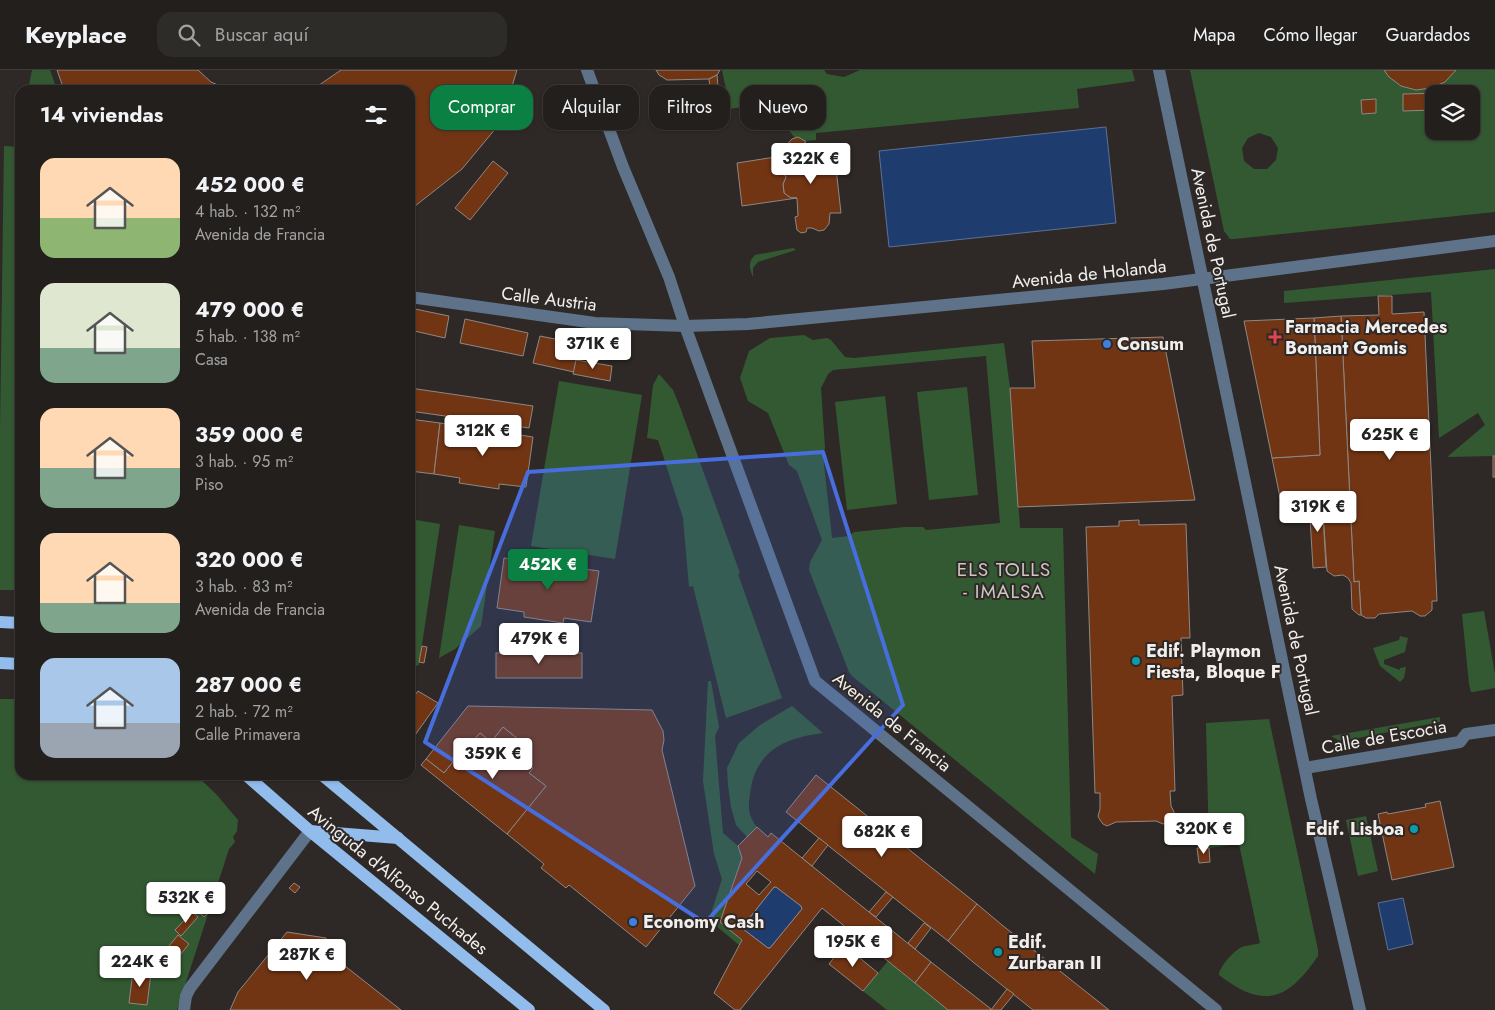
<!DOCTYPE html>
<html lang="es">
<meta charset="utf-8">
<style>
body{margin:0;font-family:Jost,sans-serif;background:#2e2c29;color:#f1f3f6;height:100vh;display:flex;flex-direction:column;font-size:19px;white-space:nowrap}
*{box-sizing:border-box;margin:0}
p{font-size:16px;color:#a2a2a3}
.icon{flex:none;width:28px;height:28px;fill:none;stroke:currentColor;stroke-width:2;stroke-linecap:round;stroke-linejoin:round}
.map{position:relative;flex:1;overflow:hidden}
.panel{position:absolute;left:15px;top:15px;width:400px;height:695px;display:flex;flex-direction:column;background:#221f1c;border-radius:15px;box-shadow:0 1px 4px #0004,0 0 0 1px #3f3d3b}
.panel>*{flex:none}
.banner{position:absolute;left:430px;top:15px;width:475px;height:45px;display:flex;gap:10px}
.tools{position:absolute;left:1425px;top:15px;display:grid;gap:10px}
.tools a{display:grid;place-items:center;width:55px;height:55px;border-radius:10px;background:#221f1c;box-shadow:0 1px 4px #0004,0 0 0 1px #3f3d3b;font-size:25px}
.price{position:absolute;translate:-50% -42px;padding:0 11px;border-radius:5px;background:#fff;color:#222;font-size:16px;line-height:32px;filter:drop-shadow(0 1px 2px #0008)}
.price::after{content:'';position:absolute;left:50%;top:30px;width:15px;height:11px;margin-left:-8px;background:inherit;clip-path:polygon(0 0,100% 0,50% 100%)}
.price.current{background:#0b8043;color:#fff}
ul{padding:0;list-style:none}
li{display:flex;align-items:center;gap:15px;height:125px;padding:0 25px}
li span{display:grid;place-items:center;flex:none;width:140px;height:100px;border-radius:15px;color:#555}
li>.icon{margin-inline-start:auto}
span .icon{width:60px;height:60px;fill:#fffc;stroke-width:1}
li b{font-size:21px}
h2{display:flex;justify-content:space-between;align-items:center;height:60px;padding:0 25px;font-size:21px}
.chip{padding:0 18px;border-radius:15px;background:#221f1c;box-shadow:0 1px 4px #0004,0 0 0 1px #3f3d3b;font-size:18px;line-height:45px}
.chip.current{background:#0b8043;color:#fff}
header{display:flex;align-items:center;gap:30px;box-sizing:border-box;height:70px;padding:0 25px;background:#221f1c;border-bottom:1px solid #3f3d3b}
header strong{font-size:24px}
nav{display:flex;gap:28px;margin-inline-start:auto;font-size:18px}
.search{width:350px;height:45px;background:#2e2c29;display:flex;align-items:center;gap:12px;box-sizing:border-box;padding:0 18px;border-radius:15px;color:#a2a2a3;font-size:19px}
.map>svg:first-child{display:block}
.green{fill:#335932;fill-rule:evenodd}
.water{fill:#1f3c6f;stroke:#5e7194}
.building{fill:#713514;stroke:#8e8885;fill-rule:evenodd}
.lines{fill:none;stroke-linecap:round;stroke-linejoin:round}
.minor{stroke:#5e738a;stroke-width:12}
.major{stroke:#91bceb;stroke-width:12}
.marked{fill:#476edc;fill-opacity:0.2;stroke:#476edc;stroke-width:4;stroke-linejoin:round}
.health-dot{fill:#e0444e;stroke:#2e2926;stroke-width:2}
.shop-dot{fill:#3f7fe0;stroke:#2e2926;stroke-width:2}
.culture-dot{fill:#0f9aa8;stroke:#2e2926;stroke-width:2}
.labels{text-anchor:middle;dominant-baseline:central;stroke-width:4;stroke-linejoin:round;paint-order:stroke}
.street-label{font-size:18px;fill:#f1eeec;stroke:#2e2926}
.poi-label{font-size:18px;font-weight:bold;fill:#f1eeec;stroke:#2e2926;text-anchor:start}
.neighbourhood-label{font-size:19px;letter-spacing:1px;fill:#cdc6c3;stroke:#2e2926}
</style>
<header>
<strong>Keyplace</strong>
<div class="search"><svg class="icon" aria-label="search" viewBox="0 0 24 24"><circle cx="10" cy="10" r="6"/><path d="M15 15l6 6"/></svg>Buscar aquí</div>
<nav><a>Mapa</a><a>Cómo llegar</a><a>Guardados</a></nav>
</header>
<div class="map">
<svg width="1495" height="940" viewBox="0 0 1495 940">
<rect width="100%" height="100%" fill="#2e2926"/>
<!-- green -->
<g class="green">
<path d="M32,0H50L57,20H28Z"/>
<path d="M722,0H824L827,4L844,7L860,0H1132L1135,11L1077,19L1079,38L816,63V70L805,71L801,68H795C784,54 771,37 751,36C744,36 737,38 730,39Z"/>
<path d="M1190,0H1495V142L1234,169H1230L1224,161ZM1434,24H1471V61H1434ZM1259,63L1271,67L1278,78L1276,90L1267,99H1254L1244,91L1242,78L1248,68Z"/>
<path d="M20,67V520H0V361L4,76L18,77Z"/>
<path d="M793,178L796,180L758,192L753,198V207C749,198 748,192 755,185Z"/>
<path d="M1495,199V386L1447,387L1485,355L1478,343L1439,368L1431,222L1284,233V221Z"/>
<path d="M804,265L813,270L827,268L831,270L845,287L854,288L1004,273L1010,318L1020,458H1063L1071,767L1098,784L1095,804L852,606L849,602L809,500L810,492L822,470L797,401L789,395L768,343L748,331L740,308L749,281L770,268ZM986,286L1000,453L926,460L923,457H905L854,462L849,466L832,468L823,385L825,378L821,318L828,304L833,300Z"/>
<path d="M659,304L673,320L680,337L740,503L738,504L782,628L726,648L693,516L689,517L683,448L658,370L647,368L653,315Z"/>
<path d="M559,311L642,325L615,489L531,476Z"/>
<path d="M967,317L978,425L929,430L917,322Z"/>
<path d="M885,326L897,434L847,440L835,332Z"/>
<path d="M410,449L440,454L419,595L410,598Z"/>
<path d="M459,455L495,461L481,556L455,579L439,588Z"/>
<path d="M1484,541L1495,604V618L1473,622H1471L1469,614L1462,544Z"/>
<path d="M1400,566L1408,568L1405,582L1384,590V594L1400,600V598L1406,597L1404,608L1400,612L1380,596L1373,578L1399,570Z"/>
<path d="M708,611H711L719,657L715,666L723,763L738,776L742,788L720,852L742,870L739,875L709,850L722,809L714,784L703,711Z"/>
<path d="M0,629H20V705H196L216,724L238,750L237,761L233,767L235,772L229,779L177,940H0Z"/>
<path d="M792,636L823,663C784,668 755,681 750,724C748,739 748,745 757,757L747,767L736,755L731,737L728,715L727,698L739,673L760,655Z"/>
<path d="M1440,647V652L1343,671L1338,670L1331,666Z"/>
<path d="M1269,649L1318,880V886C1288,930 1264,940 1219,905C1219,897 1233,882 1240,878C1245,875 1254,875 1260,873L1239,774L1209,778L1206,653Z"/>
<path d="M1366,746L1378,801L1358,806L1346,750Z"/>
<path d="M888,891L948,940H887L863,921Z"/>
</g>
<!-- water -->
<g class="water">
<path d="M1106,57L1116,153L889,177L879,81Z"/>
<path d="M774,817H776L801,836L802,839L770,878H768L743,859V856Z"/>
<path d="M1403,828L1413,874L1388,880L1378,833Z"/>
</g>
<!-- building -->
<g class="building">
<path d="M57,0H198L211,12L229,20H64Z"/>
<path d="M341,0H517L501,52L462,99L410,140V20H312Z"/>
<path d="M656,0H720L717,5L709,9L667,10L659,5Z"/>
<path d="M1384,0H1456L1445,12L1431,18L1416,20L1401,16L1389,7Z"/>
<path d="M717,5L719,28H711L709,9Z"/>
<path d="M1448,23L1434,24V40L1403,41V24Z"/>
<path d="M1376,29V43L1362,44L1361,30Z"/>
<path d="M798,67L805,71L808,83L834,80L841,143H830L829,154L824,160L819,161L812,158H807L806,162L801,163L797,160L795,147L798,146L797,128H791L784,123L783,114L786,107L779,98L781,90L788,85L789,72L792,69Z"/>
<path d="M788,85L781,90L779,98L786,107L783,114L784,123L791,128H797L742,136L737,93Z"/>
<path d="M493,91L508,103L470,150L455,138Z"/>
<path d="M1378,226H1392V244L1424,242L1437,531H1432V540L1425,546H1420L1412,541L1379,544L1375,548H1366L1361,545L1359,511L1354,512L1341,246L1379,245Z"/>
<path d="M415,239L449,246L445,268L410,260Z"/>
<path d="M1341,246L1354,512L1359,511L1361,545H1359L1352,539L1351,513L1348,508L1343,505L1334,506L1327,501L1322,428L1282,437L1272,388L1320,385L1314,248Z"/>
<path d="M1314,248L1320,385L1272,388L1244,251Z"/>
<path d="M465,249L528,263L523,286L460,273Z"/>
<path d="M540,266L580,274L574,302L533,293Z"/>
<path d="M1163,267L1195,430L1018,437L1010,318H1035L1032,271Z"/>
<path d="M576,290L612,296L610,311L573,304Z"/>
<path d="M410,318L533,336L529,358L410,341Z"/>
<path d="M410,349L440,353L434,404L410,401Z"/>
<path d="M440,353L533,367L526,417L499,414V419L459,413L460,408L434,404Z"/>
<rect x="1493" y="386" width="2" height="21"/>
<path d="M1322,428L1326,497L1313,498L1309,431Z"/>
<path d="M1139,450V455L1186,454L1190,568H1181L1183,625L1172,626L1175,721H1170L1171,736L1174,742V747L1172,751L1163,754L1156,751L1116,752L1107,756L1103,754L1100,750L1098,746L1100,739V723H1095L1086,457L1119,456V451Z"/>
<path d="M504,488L599,501L591,552L564,548L563,553L524,547V542L497,538Z"/>
<path d="M422,576L427,577L424,593L419,592Z"/>
<rect x="496" y="583" width="86" height="25"/>
<path d="M418,621L438,633L410,672V632Z"/>
<path d="M468,636L652,640L663,661L664,670L662,680L695,816L646,877L569,815L566,818L541,798L544,794L507,764L546,716L529,703L533,698L511,680L519,670L503,657L491,672L480,663L469,676L474,680L463,694L456,688L444,703L426,689Z"/>
<path d="M503,657L519,670L511,680L533,698L529,703L546,716L507,764L421,695L426,689L444,703L456,688L463,694L474,680L469,676L480,663L491,672Z"/>
<path d="M816,705L977,834L948,871L786,742Z"/>
<path d="M1440,731L1454,797L1392,810L1378,744L1387,742L1388,744L1426,737L1425,734Z"/>
<path d="M757,757L768,767L771,763L931,892L915,913L822,838L740,940H735L714,923L742,870L720,852L742,788L738,776ZM757,801L771,812L759,825L746,814ZM774,817H776L801,836L802,839L770,878H768L743,859V856Z"/>
<path d="M819,768L828,775L812,796L802,788Z"/>
<path d="M1197,778H1209L1210,792L1199,793Z"/>
<path d="M294,813L300,817L295,823L289,818Z"/>
<path d="M886,822L893,827L876,847L869,842Z"/>
<path d="M214,823L221,831L204,847L196,839Z"/>
<path d="M977,834L1002,855L1109,940H1033L973,892L948,871Z"/>
<path d="M192,842L198,847L181,866L175,860Z"/>
<path d="M924,853L931,858L915,879L908,873Z"/>
<path d="M287,862L326,868L331,885L401,940H230L238,922Z"/>
<path d="M178,865L189,874L175,891L164,882Z"/>
<path d="M844,875L878,903L863,921L829,894Z"/>
<path d="M151,878L165,886L154,902L141,893Z"/>
<path d="M931,892L991,939V940H948L915,913Z"/>
<path d="M133,901L151,903L147,935L129,933Z"/>
<path d="M1007,919L1014,924L1001,940H991Z"/>
</g>
<g class="lines">
<!-- minor -->
<g class="minor">
<path d="M587,0L623,97L669,207L685,256L815,611L1216,940"/>
<path d="M1159,0L1311,729L1360,940"/>
<path d="M410,227L595,253L685,256L748,254L1163,214L1495,171"/>
<path d="M1305,698L1460,672L1466,664L1495,660"/>
<path d="M184,940L186,926L190,918L310,761"/>
</g>
<!-- major -->
<g class="major">
<path d="M0,552L20,553"/>
<path d="M0,593L20,594"/>
<path d="M246,705L310,761L529,940"/>
<path d="M322,705L604,940"/>
<path d="M310,761L398,768"/>
</g>
</g>
<!-- marked area -->
<path class="marked" d="M823,382L903,635L705,853L425,672L528,402Z"/>
<!-- markers -->
<path class="health-dot" d="M1272.5 259.5h5v5h5v5h-5v5h-5v-5h-5v-5h5z"/>
<g class="shop-dot">
<circle cx="1107" cy="274" r="5"/>
<circle cx="633" cy="852" r="5"/>
</g>
<g class="culture-dot">
<circle cx="1136" cy="591" r="5"/>
<circle cx="1414" cy="759" r="5"/>
<circle cx="998" cy="882" r="5"/>
</g>
<g class="labels">
<!-- street labels -->
<g class="street-label">
<text transform="translate(1213 173) rotate(78)">Avenida de Portugal</text>
<text transform="translate(1089 204) rotate(-6)">Avenida de Holanda</text>
<text transform="translate(549 229) rotate(7)">Calle Austria</text>
<text transform="translate(1296 570) rotate(78)">Avenida de Portugal</text>
<text transform="translate(892 652) rotate(39)">Avenida de Francia</text>
<text transform="translate(1384 667) rotate(-10)">Calle de Escocia</text>
<text transform="translate(398 810) rotate(39)">Avinguda d'Alfonso Puchades</text>
</g>
<!-- poi labels -->
<g class="poi-label">
<text x="1285" y="257">Farmacia Mercedes<tspan x="1285" dy="21">Bomant Gomis</tspan></text>
<text x="1117" y="274">Consum</text>
<text x="1146" y="581">Edif. Playmon<tspan x="1146" dy="21">Fiesta, Bloque F</tspan></text>
<text x="1404" y="759" text-anchor="end">Edif. Lisboa</text>
<text x="643" y="852">Economy Cash</text>
<text x="1008" y="872">Edif.<tspan x="1008" dy="21">Zurbaran II</tspan></text>
</g>
<!-- neighbourhood labels -->
<g class="neighbourhood-label">
<text x="1004" y="499">ELS TOLLS<tspan x="1004" dy="22">- IMALSA</tspan></text>
</g>
</g>
</svg>
<div class="tools">
<a><svg class="icon" aria-label="layers" viewBox="0 0 24 24"><path d="M12 4l9 5-9 5-9-5zM3 14l9 5 9-5"/></svg></a>
</div>
<b class="price" style="left:811px;top:115px">322K €</b>
<b class="price" style="left:593px;top:300px">371K €</b>
<b class="price" style="left:483px;top:387px">312K €</b>
<b class="price" style="left:1390px;top:391px">625K €</b>
<b class="price" style="left:1318px;top:463px">319K €</b>
<b class="price current" style="left:548px;top:521px">452K €</b>
<b class="price" style="left:539px;top:595px">479K €</b>
<b class="price" style="left:493px;top:710px">359K €</b>
<b class="price" style="left:1204px;top:785px">320K €</b>
<b class="price" style="left:882px;top:788px">682K €</b>
<b class="price" style="left:186px;top:854px">532K €</b>
<b class="price" style="left:853px;top:898px">195K €</b>
<b class="price" style="left:307px;top:911px">287K €</b>
<b class="price" style="left:140px;top:918px">224K €</b>
<div class="banner">
<a class="chip current">Comprar</a>
<a class="chip">Alquilar</a>
<a class="chip">Filtros</a>
<a class="chip">Nuevo</a>
</div>
<section class="panel">
<h2>14 viviendas<svg class="icon" aria-label="filters" viewBox="0 0 24 24"><path d="M4 7h16M4 17h16"/><circle cx="9" cy="7" r="2"/><circle cx="15" cy="17" r="2"/></svg></h2>
<ul>
<li><span style="background:linear-gradient(#ffd9b3 60%,#8fb573 0)"><svg class="icon" aria-label="home" viewBox="0 0 24 24"><path d="M3 11l9-7 9 7M6 9v11h12V9"/></svg></span><div><b>452 000 €</b><p>4 hab. · 132 m²</p><p>Avenida de Francia</p></div></li>
<li><span style="background:linear-gradient(#dfe7d0 65%,#7fa58c 0)"><svg class="icon" aria-label="home" viewBox="0 0 24 24"><path d="M3 11l9-7 9 7M6 9v11h12V9"/></svg></span><div><b>479 000 €</b><p>5 hab. · 138 m²</p><p>Casa</p></div></li>
<li><span style="background:linear-gradient(#ffd9b3 60%,#7fa58c 0)"><svg class="icon" aria-label="home" viewBox="0 0 24 24"><path d="M3 11l9-7 9 7M6 9v11h12V9"/></svg></span><div><b>359 000 €</b><p>3 hab. · 95 m²</p><p>Piso</p></div></li>
<li><span style="background:linear-gradient(#ffd9b3 70%,#7fa58c 0)"><svg class="icon" aria-label="home" viewBox="0 0 24 24"><path d="M3 11l9-7 9 7M6 9v11h12V9"/></svg></span><div><b>320 000 €</b><p>3 hab. · 83 m²</p><p>Avenida de Francia</p></div></li>
<li><span style="background:linear-gradient(#a9c7e8 65%,#9aa5b1 0)"><svg class="icon" aria-label="home" viewBox="0 0 24 24"><path d="M3 11l9-7 9 7M6 9v11h12V9"/></svg></span><div><b>287 000 €</b><p>2 hab. · 72 m²</p><p>Calle Primavera</p></div></li>
</ul>
</section>
</div>
